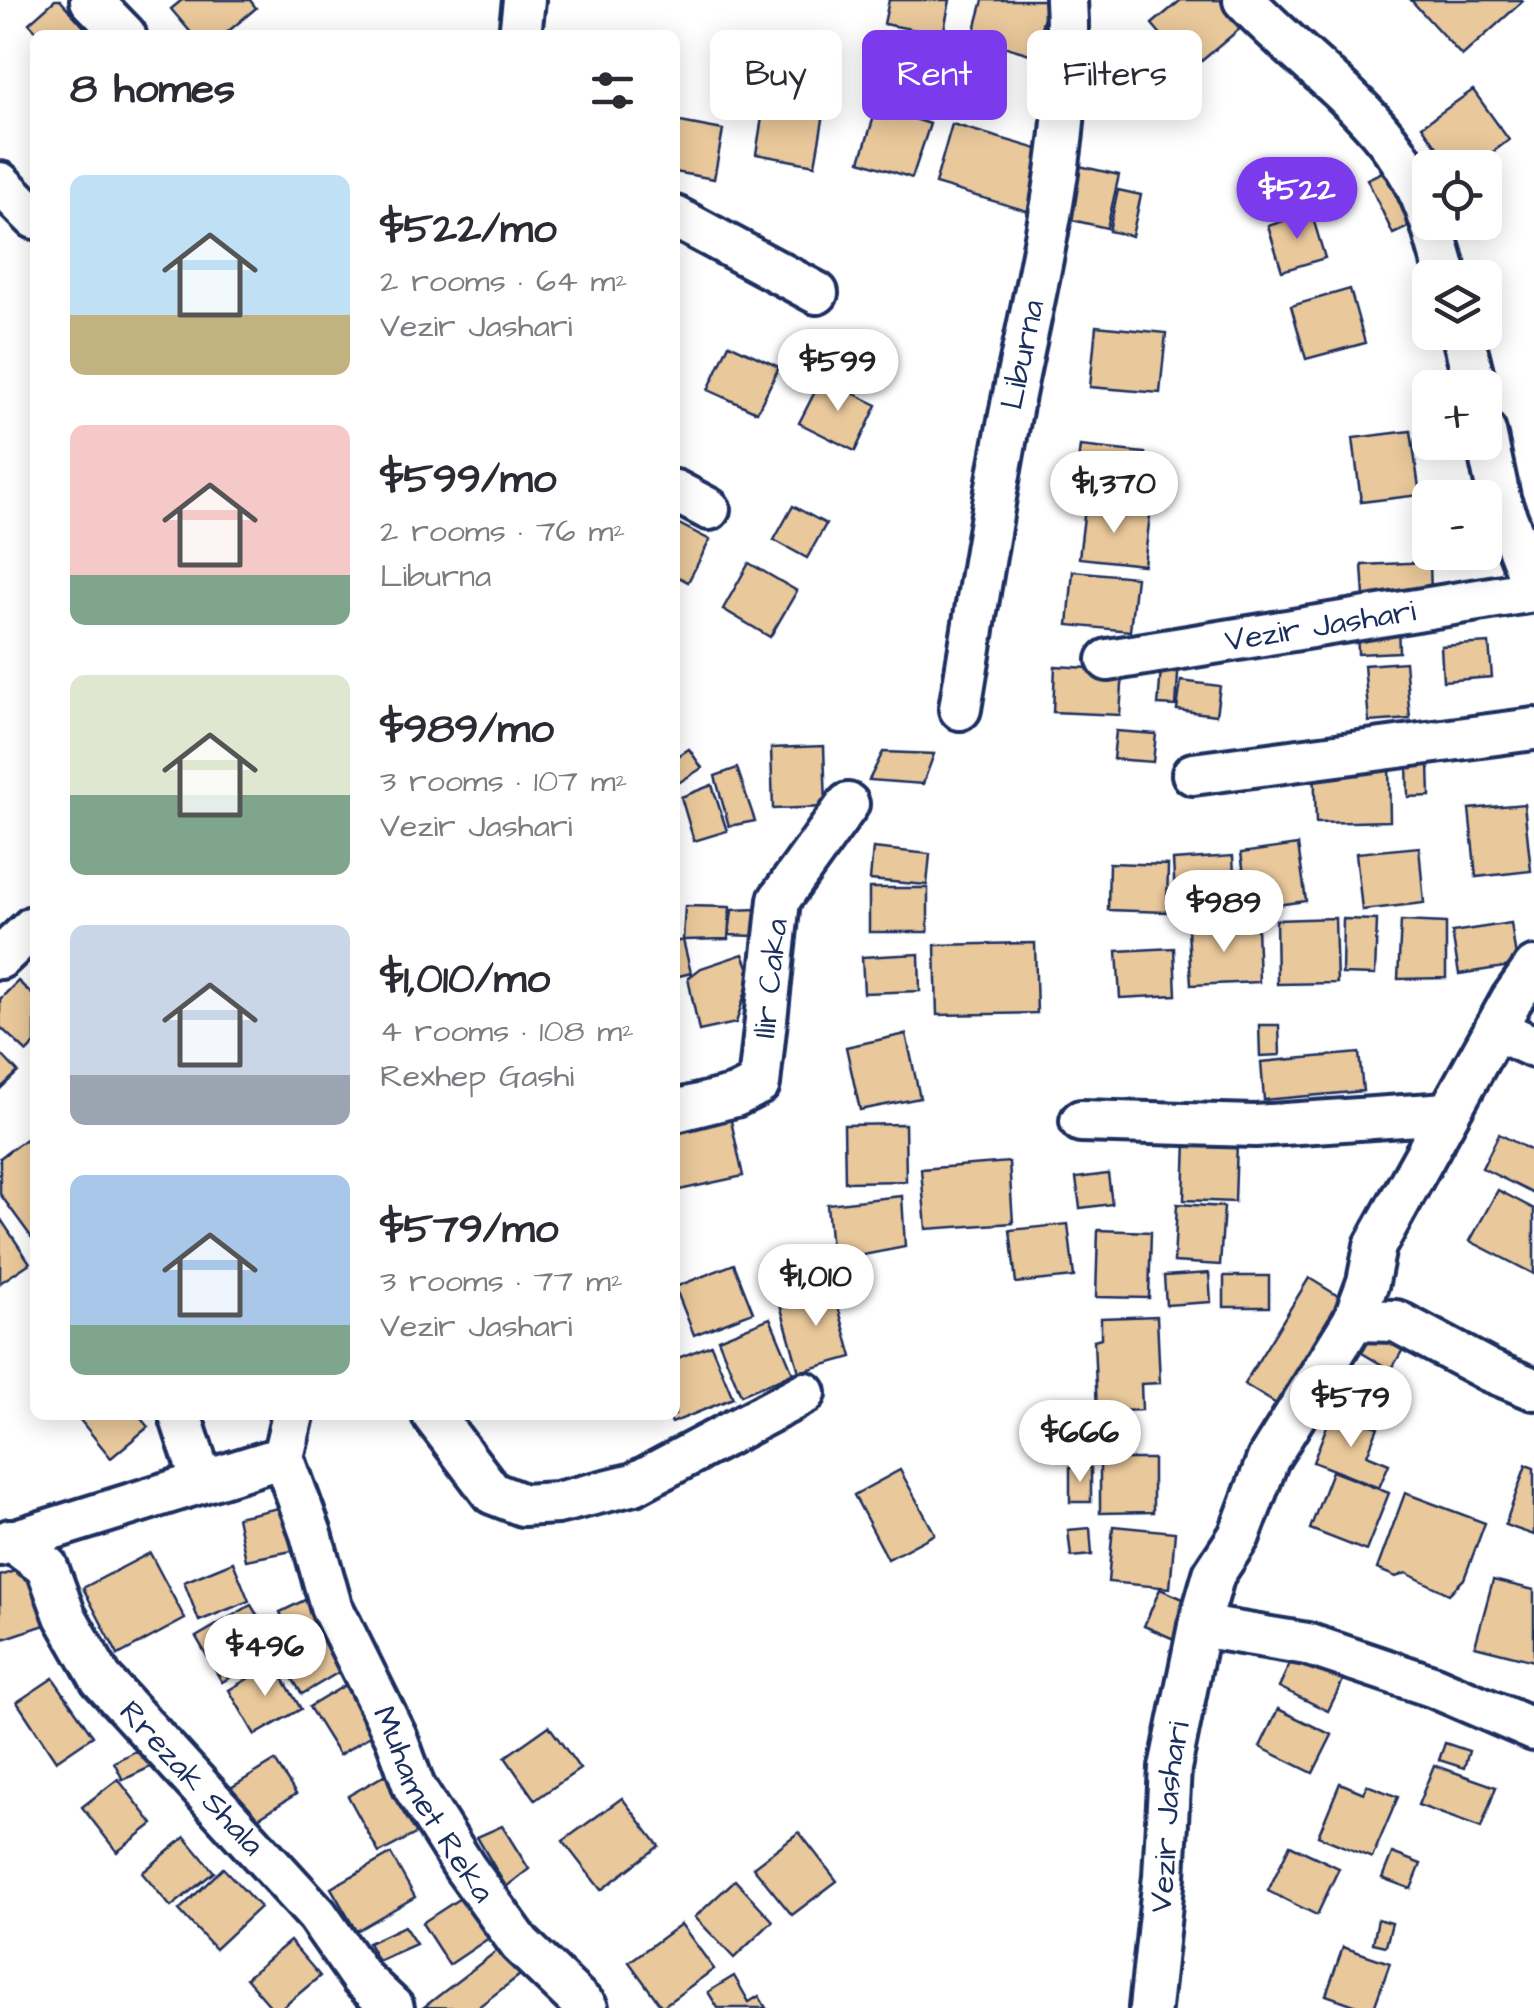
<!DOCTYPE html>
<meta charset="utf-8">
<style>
body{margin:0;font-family:"Architects Daughter",sans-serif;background:#f2f2f3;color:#2b2b33;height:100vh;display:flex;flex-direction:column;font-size:38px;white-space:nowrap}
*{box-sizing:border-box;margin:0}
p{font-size:32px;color:#7c7c81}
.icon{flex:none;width:55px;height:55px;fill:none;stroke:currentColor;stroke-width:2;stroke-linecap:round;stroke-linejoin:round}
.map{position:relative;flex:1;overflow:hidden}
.panel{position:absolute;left:30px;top:30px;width:650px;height:1390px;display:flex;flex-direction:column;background:#fff;border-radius:15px;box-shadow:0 5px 25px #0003}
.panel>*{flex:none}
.top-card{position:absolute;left:710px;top:30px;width:672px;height:90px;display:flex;gap:20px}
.buttons{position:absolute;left:1412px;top:150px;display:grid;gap:20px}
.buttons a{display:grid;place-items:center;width:90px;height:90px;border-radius:15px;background:#fff;box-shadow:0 5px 25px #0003;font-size:50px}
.price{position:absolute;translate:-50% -85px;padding:0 22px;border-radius:35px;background:#fff;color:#222;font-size:32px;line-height:65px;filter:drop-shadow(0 2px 5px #0008)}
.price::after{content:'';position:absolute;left:50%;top:60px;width:30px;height:22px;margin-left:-15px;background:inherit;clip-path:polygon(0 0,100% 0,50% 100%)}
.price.on{background:#7c3aed;color:#fff}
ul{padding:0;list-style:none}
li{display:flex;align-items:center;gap:30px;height:250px;padding:0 40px}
li span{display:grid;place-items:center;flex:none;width:280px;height:200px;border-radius:15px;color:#555}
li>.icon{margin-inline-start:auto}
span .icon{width:120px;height:120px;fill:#fffc;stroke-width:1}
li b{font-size:42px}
h2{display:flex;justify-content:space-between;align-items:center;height:120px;padding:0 40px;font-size:42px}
.tag{padding:0 35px;border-radius:15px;background:#fff;box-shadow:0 5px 25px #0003;font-size:35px;line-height:90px}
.tag.on{background:#7c3aed;color:#fff}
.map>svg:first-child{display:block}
.building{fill:#e9c89b;stroke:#1b2f5e;stroke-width:2.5}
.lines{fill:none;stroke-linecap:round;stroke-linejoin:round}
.minor-casing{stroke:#1b2f5e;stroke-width:48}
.minor{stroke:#fff;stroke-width:40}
.labels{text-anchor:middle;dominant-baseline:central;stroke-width:8;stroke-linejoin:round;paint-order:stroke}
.street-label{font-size:32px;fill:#1b2f5e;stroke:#fff}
</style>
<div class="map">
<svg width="1534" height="2008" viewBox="0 0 1534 2008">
<rect width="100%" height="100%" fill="#fff"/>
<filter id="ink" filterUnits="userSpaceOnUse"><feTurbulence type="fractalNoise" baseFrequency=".01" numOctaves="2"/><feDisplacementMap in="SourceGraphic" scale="20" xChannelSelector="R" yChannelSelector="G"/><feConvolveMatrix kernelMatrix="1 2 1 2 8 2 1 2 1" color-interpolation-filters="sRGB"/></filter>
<g filter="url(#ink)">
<!-- building -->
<g class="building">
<path d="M55,0H60L91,35H40L29,23Z"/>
<path d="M182,0H250L256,8L224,35H193L171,9Z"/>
<path d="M889,0H950L943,35L884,24Z"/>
<path d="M983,0H1049L1033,55L973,37Z"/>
<path d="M1181,0H1220L1243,26L1191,70L1152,24Z"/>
<path d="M1411,0H1522L1523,1L1462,56Z"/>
<path d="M881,49L943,62L931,116L869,103Z"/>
<path d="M767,87L827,97L815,165L756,154Z"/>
<path d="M1473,90L1509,140L1471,168H1452L1422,126Z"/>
<path d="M877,107L930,124L912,178L860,161Z"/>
<path d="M675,121L723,130L714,179L675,172Z"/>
<path d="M952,124L1051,153L1034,213L935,184Z"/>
<path d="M1075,165L1119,175L1107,228L1063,218Z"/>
<path d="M1391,168L1417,223L1393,234L1367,179Z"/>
<path d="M1118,190L1141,195L1132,236L1109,231Z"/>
<path d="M1311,212L1325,258L1282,271L1268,226Z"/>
<path d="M1350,289L1365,343L1306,359L1291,306Z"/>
<path d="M1096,326L1166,333L1160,393L1090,387Z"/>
<path d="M729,344L779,367L757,412L708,390Z"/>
<path d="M822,378L877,405L855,451L799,423Z"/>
<path d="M1411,431L1420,495L1361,502L1353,438Z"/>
<path d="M1080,446L1145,453L1139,505L1074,498Z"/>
<path d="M793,506L826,524L807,558L774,540Z"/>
<path d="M1085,508L1150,515L1144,565L1079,558Z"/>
<path d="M675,522L710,540L688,582L675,575Z"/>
<path d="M1430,562L1431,595L1364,597L1362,565Z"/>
<path d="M749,563L797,591L770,637L723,609Z"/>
<path d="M1073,571L1136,577L1130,631L1068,625Z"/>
<path d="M1398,623L1399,652L1358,654L1357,624Z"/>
<path d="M1489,643L1492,677L1443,681L1441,646Z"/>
<path d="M1162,658L1179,659L1176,706L1158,705Z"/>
<path d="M1405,662L1410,719L1369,722L1364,665Z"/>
<path d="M1055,666L1123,670L1120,715L1053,712Z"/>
<path d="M1181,681L1220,686L1216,715L1177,710Z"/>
<path d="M1116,731L1156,734L1153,762L1113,759Z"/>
<path d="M824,746L826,807L773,809L771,748Z"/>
<path d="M689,749L702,768L675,785V758Z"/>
<path d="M883,752L934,754L923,784L869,780Z"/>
<path d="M1389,762L1390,821L1316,823L1314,765Z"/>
<path d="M1407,763H1429L1430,796L1408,797Z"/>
<path d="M737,768L755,821L729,826L715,776Z"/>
<path d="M712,785L727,831L694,841L681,797Z"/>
<path d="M1524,804L1531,871L1476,877L1469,809Z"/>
<path d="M1298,845L1306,901L1249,909L1241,853Z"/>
<path d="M1419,847L1424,903L1362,910L1356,853Z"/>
<path d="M873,848L930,854L927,885L870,880Z"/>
<path d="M1233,856L1236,911L1176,914L1173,860Z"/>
<path d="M1109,863L1168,865L1167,912L1108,910Z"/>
<rect x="869" y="888" width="59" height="44"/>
<path d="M685,906L730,907L728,939L683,940Z"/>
<path d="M757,909L754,936L729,935L732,910Z"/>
<path d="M1335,918L1337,983L1277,984L1276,920Z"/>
<path d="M1343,919L1377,920L1375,975L1342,974Z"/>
<path d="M1401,921L1446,923V978L1398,979Z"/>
<path d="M1511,923L1517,965L1459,974L1452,932Z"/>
<path d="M1257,926L1259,982L1191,985L1188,929Z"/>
<path d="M683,940L691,973L675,977V942Z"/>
<path d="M1035,943L1037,1013L937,1015L935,945Z"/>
<path d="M1174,948L1176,995L1120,998L1117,951Z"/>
<path d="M743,954L751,974L736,1023L699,1031L688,978L701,968Z"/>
<path d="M919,954L920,991L864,993L862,957Z"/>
<path d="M18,981L35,997V1044L27,1052L0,1027V999Z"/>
<path d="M1259,1025H1279L1280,1055L1260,1056Z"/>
<path d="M906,1034L920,1098L860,1110L846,1047Z"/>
<path d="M0,1053L18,1072L0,1089Z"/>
<path d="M1359,1053L1363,1091L1264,1100L1261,1062Z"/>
<path d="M730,1116L743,1176L675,1191V1129Z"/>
<path d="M905,1124L906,1181L845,1182L844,1125Z"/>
<path d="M35,1132V1242L0,1194V1158Z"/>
<path d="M1499,1134L1534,1152V1194L1482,1168Z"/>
<path d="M1186,1140L1237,1141L1235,1202L1184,1200Z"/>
<path d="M1009,1162L1013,1223L926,1229L921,1169Z"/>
<path d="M1108,1174L1112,1204L1080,1208L1076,1178Z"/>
<path d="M1498,1190L1534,1209V1274L1470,1241Z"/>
<path d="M902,1196L905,1247L832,1261L827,1204Z"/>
<path d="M1177,1204L1224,1207L1220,1265L1174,1262Z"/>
<path d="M0,1218L30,1263L0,1283Z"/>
<path d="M1068,1224L1074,1277L1016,1283L1010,1230Z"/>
<path d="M1098,1230L1151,1232L1149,1298L1096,1297Z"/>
<path d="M734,1264L753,1312L694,1335L675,1287Z"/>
<path d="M1209,1273L1211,1302L1166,1305L1164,1276Z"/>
<rect x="1224" y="1276" width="45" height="31"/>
<path d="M1309,1278L1348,1302L1283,1408L1244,1384Z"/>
<path d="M832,1285L852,1357L799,1372L779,1301Z"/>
<path d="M1157,1316L1160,1383L1141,1384L1142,1410L1097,1412L1094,1340L1101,1338V1318Z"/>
<path d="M770,1318L793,1373L741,1395L718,1339Z"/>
<path d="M1377,1327L1406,1344L1391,1370L1362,1353Z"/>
<path d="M711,1345L733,1398L672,1423L668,1415H675V1359Z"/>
<path d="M1333,1410L1378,1427L1367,1455L1389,1464L1379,1488L1313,1462Z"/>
<path d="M76,1415H138L148,1427L111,1458Z"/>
<path d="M1100,1459H1153V1512L1100,1513Z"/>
<path d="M1526,1465L1534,1468V1535L1505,1525Z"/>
<path d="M1070,1467L1091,1468V1502H1070Z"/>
<path d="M900,1470L935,1534L888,1559L854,1495Z"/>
<path d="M1332,1471L1389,1493L1366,1551L1310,1529Z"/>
<path d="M1405,1493L1485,1523L1464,1579L1449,1594L1406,1573L1396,1577L1377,1569Z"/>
<path d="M288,1506L297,1550L246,1560L237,1517Z"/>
<path d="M1113,1526L1175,1532L1170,1588L1108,1582Z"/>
<path d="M1090,1528L1092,1555L1071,1557L1068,1530Z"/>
<path d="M150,1553L185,1619L118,1655L83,1588Z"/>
<path d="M233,1562L249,1601L199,1621L184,1582Z"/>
<path d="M31,1565L51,1623L0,1640V1576Z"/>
<path d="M1493,1580L1534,1590V1661L1475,1646Z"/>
<path d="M1160,1589L1197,1605L1181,1642L1144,1626Z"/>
<path d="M307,1599L321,1627L293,1640L280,1612Z"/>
<path d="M251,1605L278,1650L222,1682L196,1637Z"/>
<path d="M321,1630L344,1669L302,1694L278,1656Z"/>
<path d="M1296,1650L1346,1674L1328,1711L1279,1687Z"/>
<path d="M274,1663L301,1709L255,1735L229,1690Z"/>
<path d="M53,1678L93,1736L56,1761L17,1702Z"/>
<path d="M357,1678L386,1726L339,1755L309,1707Z"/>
<path d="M1278,1709L1332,1735L1313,1773L1260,1747Z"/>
<path d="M549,1726L580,1769L535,1800L505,1757Z"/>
<path d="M1445,1743L1469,1751L1464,1768L1439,1760Z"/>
<path d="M148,1745L157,1764L123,1780L114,1762Z"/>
<path d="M275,1761L296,1794L250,1823L229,1789Z"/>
<path d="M1434,1765L1496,1787L1481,1828L1418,1805Z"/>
<path d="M392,1771L425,1829L379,1853L348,1796Z"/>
<path d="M118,1779L153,1824L117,1852L82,1807Z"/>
<path d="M1340,1783L1364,1793L1367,1785L1398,1797L1372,1858L1318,1836Z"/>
<path d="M622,1798L659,1846L601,1890L563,1841Z"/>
<path d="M502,1826L529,1869L506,1887L477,1837Z"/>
<path d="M799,1832L837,1881L792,1915L753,1867Z"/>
<path d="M185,1837L214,1872L171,1907L142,1873Z"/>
<path d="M1290,1845L1339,1868L1317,1915L1268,1891Z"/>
<path d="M1392,1853L1421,1864L1411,1889L1382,1878Z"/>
<path d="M391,1854L415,1897L356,1931L331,1888Z"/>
<path d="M223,1868L260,1907L215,1949L179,1910Z"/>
<path d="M735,1880L773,1921L734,1958L695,1917Z"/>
<path d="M471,1891L498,1932L449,1965L422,1923Z"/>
<path d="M1378,1919L1392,1923L1386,1946L1373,1943Z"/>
<path d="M681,1924L714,1969L662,2007L629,1962Z"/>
<path d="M404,1926L416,1944L378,1961L368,1943Z"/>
<path d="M290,1941L320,1976L282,2008H272L246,1978Z"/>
<path d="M503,1946L524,1972L477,2008L424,2007Z"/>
<path d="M1343,1947L1390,1963L1374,2008H1363L1326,1995Z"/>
<path d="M734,1976L749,2002L759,1996L766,2008H718L708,1992Z"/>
</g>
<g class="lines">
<!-- minor casing -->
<g class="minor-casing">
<g id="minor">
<path d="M91,0L125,35"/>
<path d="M1244,0C1310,71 1400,122 1430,220"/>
<path d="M520,35L524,0"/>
<path d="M0,183L35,218"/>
<path d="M675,217L817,293"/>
<path d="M1431,222L1447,278"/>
<path d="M1462,332L1476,388"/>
<path d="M1485,432L1500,502L1534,587"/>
<path d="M675,491L709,509"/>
<path id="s1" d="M1108,660L1534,591"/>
<path id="s2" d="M960,709C978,601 994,492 1016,385C1042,259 1074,130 1066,0"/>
<path d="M1193,774L1534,729"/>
<path d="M0,958L33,927"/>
<path d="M1495,1029L1534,1047"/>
<path id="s3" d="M675,1111L735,1096L759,1084L779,900L848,804"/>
<path d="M1081,1121L1255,1126L1447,1113"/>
<path d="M1354,1320L1396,1321L1490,1371L1534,1389"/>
<path d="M180,1415L202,1482"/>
<path d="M433,1415L492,1493L523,1505L557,1503L634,1484L805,1393"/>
<path id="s4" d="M283,1457L311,1534L331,1606L396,1737L414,1787L465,1868L520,1944L587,2008"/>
<path d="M283,1457L293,1415"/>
<path id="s5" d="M10,1540L47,1567L65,1616L101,1679L317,1915L361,1978L393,2008"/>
<path d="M0,1545L283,1457"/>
<path d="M1199,1626L1307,1644L1432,1686L1534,1730"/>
<path id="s6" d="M1150,2008L1164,1876L1170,1768L1199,1626L1214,1574L1239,1536L1268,1459L1354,1320L1368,1282L1375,1246L1512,999L1534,968"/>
</g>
</g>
<!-- minor -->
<use href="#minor" class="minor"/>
</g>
</g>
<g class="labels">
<!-- street labels -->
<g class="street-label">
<text stroke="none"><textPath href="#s2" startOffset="360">Liburna</textPath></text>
<text stroke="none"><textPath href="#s1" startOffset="215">Vezir Jashari</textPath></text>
<text stroke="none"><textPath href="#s3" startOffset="195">Ilir Caka</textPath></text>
<text stroke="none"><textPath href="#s5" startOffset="305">Rrezak Shala</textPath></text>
<text stroke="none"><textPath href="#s4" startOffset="380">Muhamet Reka</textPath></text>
<text stroke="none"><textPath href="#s6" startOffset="192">Vezir Jashari</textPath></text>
</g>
</g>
</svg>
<div class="buttons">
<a><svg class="icon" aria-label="locate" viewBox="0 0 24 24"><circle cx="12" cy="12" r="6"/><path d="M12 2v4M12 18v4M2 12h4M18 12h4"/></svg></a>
<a><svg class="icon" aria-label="layers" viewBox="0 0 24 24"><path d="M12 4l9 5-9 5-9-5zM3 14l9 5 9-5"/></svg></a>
<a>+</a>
<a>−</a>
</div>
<b class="price on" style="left:1297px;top:242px">$522</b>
<b class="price" style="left:838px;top:414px">$599</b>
<b class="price" style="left:1114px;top:536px">$1,370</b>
<b class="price" style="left:1224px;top:955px">$989</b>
<b class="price" style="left:816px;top:1329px">$1,010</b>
<b class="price" style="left:1351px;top:1450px">$579</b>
<b class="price" style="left:1080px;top:1485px">$666</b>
<b class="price" style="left:265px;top:1699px">$496</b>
<div class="top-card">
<a class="tag">Buy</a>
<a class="tag on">Rent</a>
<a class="tag">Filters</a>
</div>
<section class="panel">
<h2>8 homes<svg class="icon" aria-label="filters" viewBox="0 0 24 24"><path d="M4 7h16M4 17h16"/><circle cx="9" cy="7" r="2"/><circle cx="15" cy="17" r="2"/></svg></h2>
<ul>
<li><span style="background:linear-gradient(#bfe0f5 70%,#c2b280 0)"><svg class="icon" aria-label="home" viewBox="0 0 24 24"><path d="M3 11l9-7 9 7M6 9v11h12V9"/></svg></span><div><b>$522/mo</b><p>2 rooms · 64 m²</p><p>Vezir Jashari</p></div></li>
<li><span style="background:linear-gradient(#f6c9c9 75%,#7fa58c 0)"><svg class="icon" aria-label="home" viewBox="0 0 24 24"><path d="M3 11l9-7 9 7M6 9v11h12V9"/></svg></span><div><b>$599/mo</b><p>2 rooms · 76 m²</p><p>Liburna</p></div></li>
<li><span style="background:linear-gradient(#dfe7d0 60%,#7fa58c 0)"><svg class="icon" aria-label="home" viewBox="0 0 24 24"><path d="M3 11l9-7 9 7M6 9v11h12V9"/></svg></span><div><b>$989/mo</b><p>3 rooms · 107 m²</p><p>Vezir Jashari</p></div></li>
<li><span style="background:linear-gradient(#c9d6e8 75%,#9aa5b1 0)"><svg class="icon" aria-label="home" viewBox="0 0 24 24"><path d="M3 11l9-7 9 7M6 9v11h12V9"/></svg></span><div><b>$1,010/mo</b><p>4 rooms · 108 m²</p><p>Rexhep Gashi</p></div></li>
<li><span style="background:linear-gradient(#a9c7e8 75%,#7fa58c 0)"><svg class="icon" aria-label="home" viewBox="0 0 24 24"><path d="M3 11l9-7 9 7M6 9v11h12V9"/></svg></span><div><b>$579/mo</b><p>3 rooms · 77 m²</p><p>Vezir Jashari</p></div></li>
</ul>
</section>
</div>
